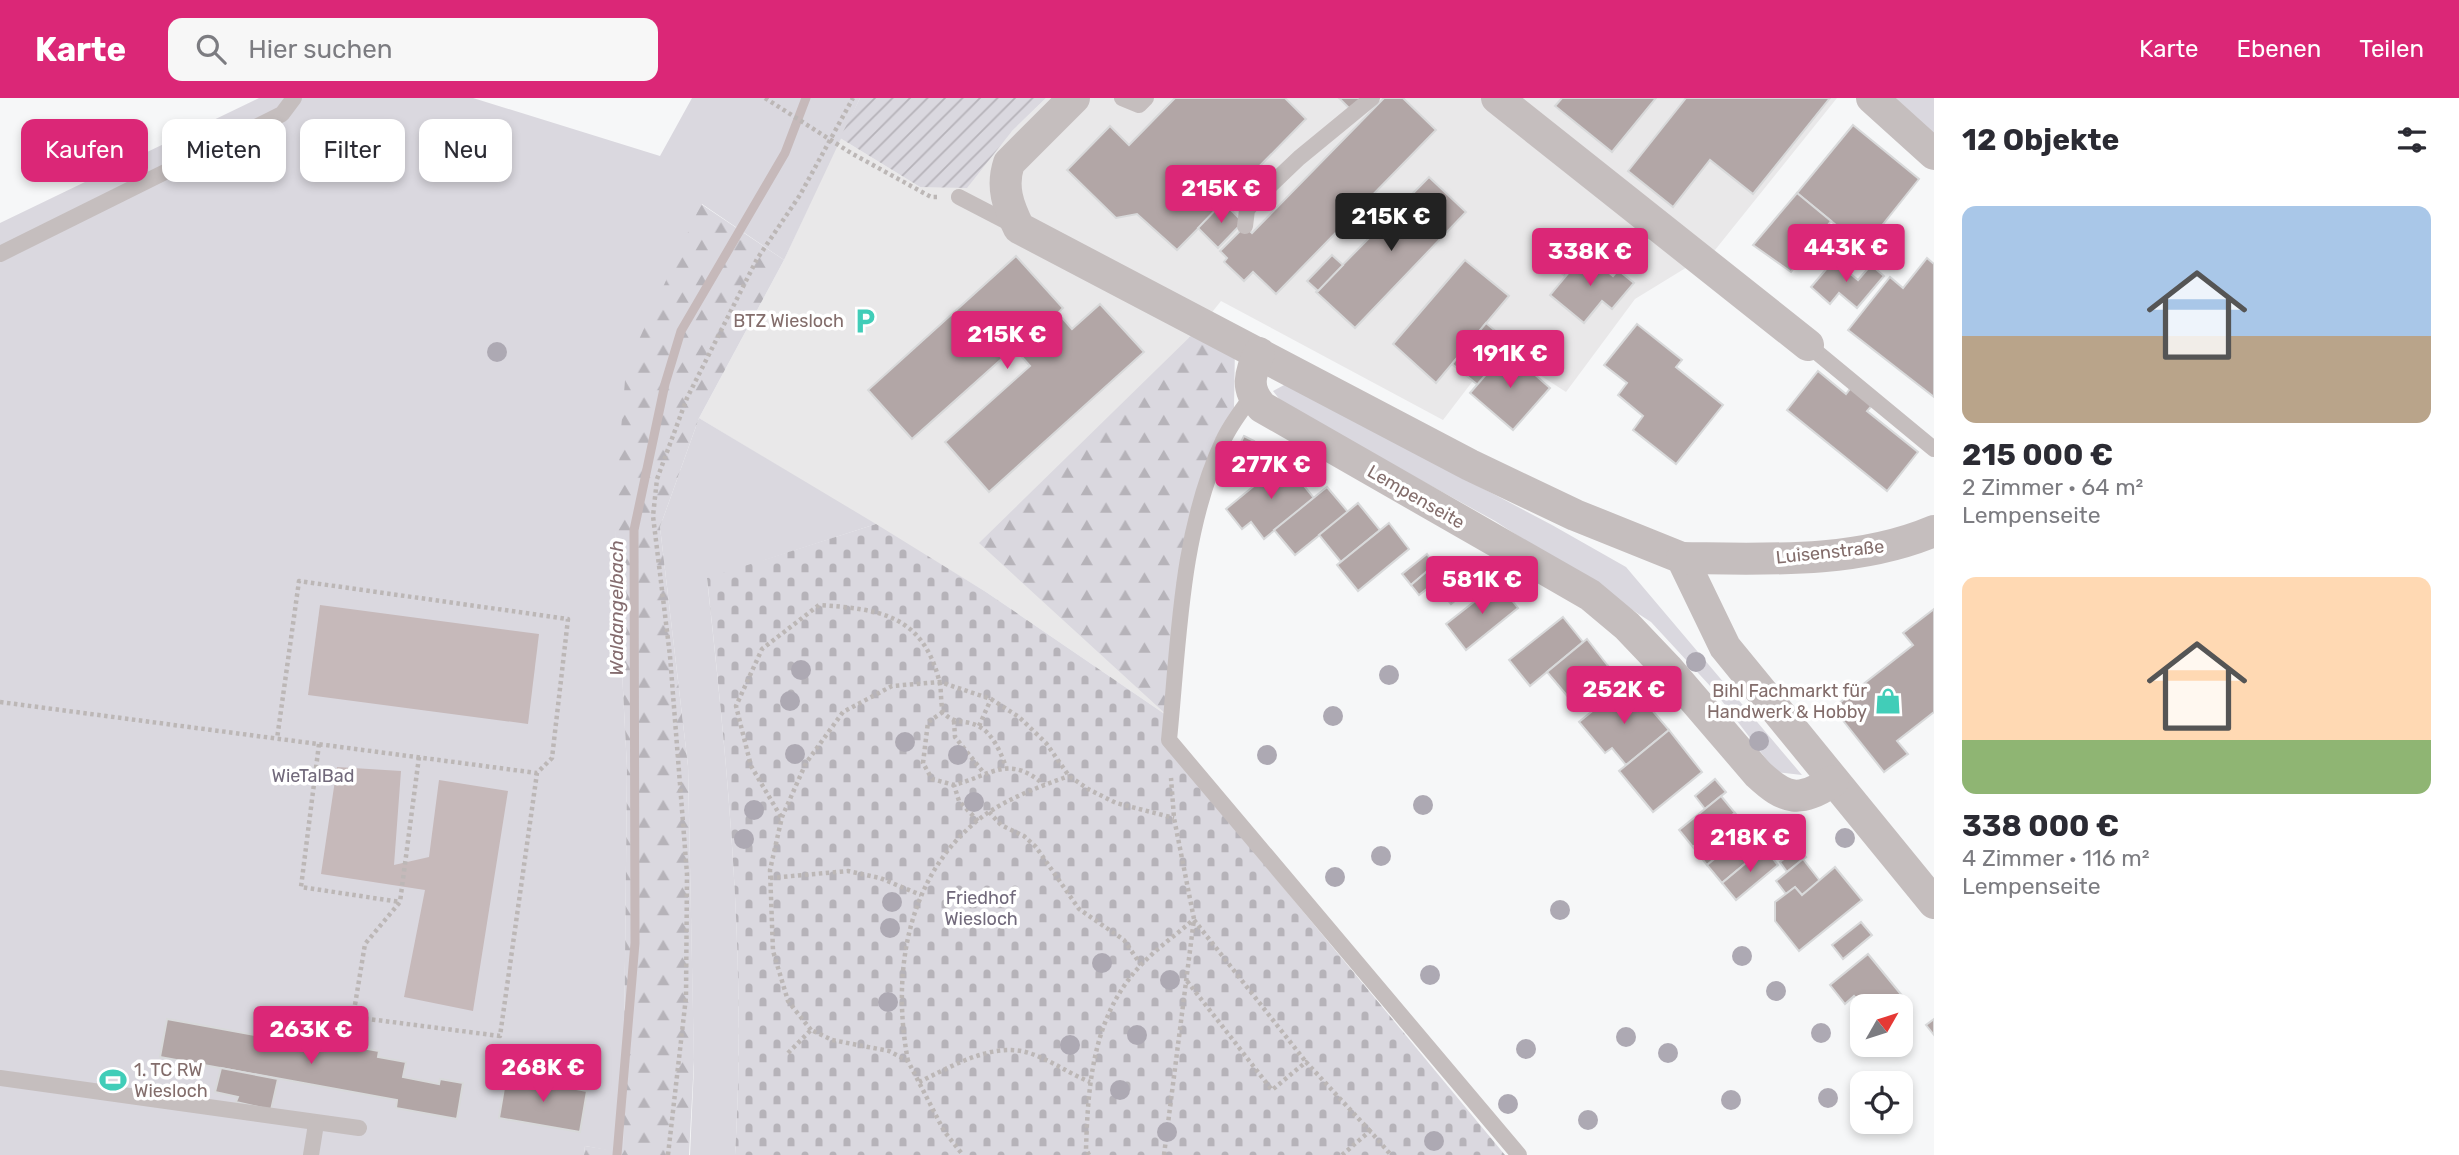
<!DOCTYPE html>
<html lang="de">
<meta charset="utf-8">
<style>
body{margin:0;font-family:Rubik,sans-serif;background:#f7f7f7;color:#2b2b33;height:100vh;display:flex;flex-direction:column;font-size:26px;white-space:nowrap}
*{box-sizing:border-box;margin:0}
p{font-size:23px;color:#7c7c81}
.icon{flex:none;width:38px;height:38px;fill:none;stroke:currentColor;stroke-width:2;stroke-linecap:round;stroke-linejoin:round}
.map{position:relative;flex:1;overflow:hidden}
.side{display:flex;flex-direction:column;background:#fff;width:525px}
.side>*{flex:none}
.guide{position:absolute;left:21px;top:21px;width:665px;height:63px;display:flex;gap:14px}
.needle{width:46px;rotate:51deg}
.controls{position:absolute;left:1850px;top:896px;display:grid;gap:14px}
.controls a{display:grid;place-items:center;width:63px;height:63px;border-radius:14px;background:#fff;box-shadow:0 4px 10px #0003;font-size:35px}
.price{position:absolute;translate:-50% -60px;padding:0 16px;border-radius:7px;background:#db2777;color:#fff;font-size:23px;line-height:46px;filter:drop-shadow(0 2px 4px #0008)}
.price::after{content:'';position:absolute;left:50%;top:42px;width:21px;height:16px;margin-left:-10px;background:inherit;clip-path:polygon(0 0,100% 0,50% 100%)}
.price.on{background:#222;color:#fff}
ul{padding:0;list-style:none}
li{display:grid;align-content:center;gap:14px;height:371px;padding:0 28px}
li span{display:grid;place-items:center;height:217px;border-radius:14px;color:#555}
li>.icon{margin-inline-start:auto}
span .icon{width:126px;height:126px;fill:#fffc;stroke-width:1}
li b{font-size:30px}
h2{display:flex;justify-content:space-between;align-items:center;height:84px;padding:0 28px;font-size:30px}
.pill{padding:0 24px;border-radius:14px;background:#fff;box-shadow:0 4px 10px #0003;font-size:24px;line-height:63px}
.pill.on{background:#db2777;color:#fff}
header{display:flex;align-items:center;gap:42px;box-sizing:border-box;height:98px;padding:0 35px;background:#db2777;color:#fff}
header strong{font-size:33px}
nav{display:flex;gap:38px;margin-inline-start:auto;font-size:24px}
.search{width:490px;height:63px;background:#f7f7f7;display:flex;align-items:center;gap:18px;box-sizing:border-box;padding:0 24px;border-radius:14px;color:#7c7c81;font-size:26px}
main{display:flex;flex:1;min-height:0}
.map>svg:first-child{display:block}
.built{fill:#e9e8e9}
.green{fill:#dad8df}
.forest{fill:url(#forest-firs)}
.cemetery{fill:url(#cemetery-stones)}
.garden{fill:url(#garden-furrows)}
.water{fill:#c6b9ba}
.lines{fill:none;stroke-linecap:round;stroke-linejoin:round}
.stream{stroke:#c6b9ba;stroke-width:9}
.building{fill:#b2a6a6;stroke:#d8d9da;stroke-width:2}
.path{stroke:#bcb7b6;stroke-width:4.5;stroke-dasharray:3.5 3.5;stroke-linecap:butt}
.service{stroke:#c5bebe;stroke-width:16}
.minor{stroke:#c5bebe;stroke-width:32}
.tree{fill:#ada9b3}
.labels{text-anchor:middle;dominant-baseline:central;stroke-width:7;stroke-linejoin:round;paint-order:stroke}
.poi-label{font-size:18px;fill:#836d6b;stroke:#fff;text-anchor:end}
.street-label{font-size:18px;fill:#836d6b;stroke:#fff}
.park-label{font-size:18px;fill:#71697b;stroke:#fff}
.water-label{font-size:19px;font-style:italic;fill:#856d6f;stroke:#fff}
</style>
<header>
<strong>Karte</strong>
<div class="search"><svg class="icon" aria-label="search" viewBox="0 0 24 24"><circle cx="10" cy="10" r="6"/><path d="M15 15l6 6"/></svg>Hier suchen</div>
<nav><a>Karte</a><a>Ebenen</a><a>Teilen</a></nav>
</header>
<main>
<div class="map">
<svg width="1934" height="1057" viewBox="0 0 1934 1057">
<defs>
<pattern id="forest-firs" width="22" height="20" patternUnits="userSpaceOnUse" patternTransform="scale(1.75)"><rect width="22" height="20" fill="#dad8df"/><path d="M5 1l3.5 6h-7zM16 11l3.5 6h-7z" fill="#b6b3b9"/></pattern>
<pattern id="cemetery-stones" width="16" height="16" patternUnits="userSpaceOnUse" patternTransform="scale(1.75)"><rect width="16" height="16" fill="#dad8df"/><path d="M2 7V4a2 2 0 0 1 4 0v3zM10 15v-3a2 2 0 0 1 4 0v3z" fill="#b6b3b9"/></pattern>
<pattern id="garden-furrows" width="10" height="10" patternUnits="userSpaceOnUse" patternTransform="scale(1.75)"><rect width="10" height="10" fill="#dad8df"/><path d="M-1 1l2-2M0 10L10 0M9 11l2-2" fill="none" stroke="#b6b3b9"/></pattern>
</defs>
<rect width="100%" height="100%" fill="#f6f7f8"/>
<!-- built -->
<path class="built" d="M1046,0H1837L1715,152L1635,201L1566,294L1498,250L1443,322L1221,203L1201,228L1169,619L986,494L699,320L784,162L840,40L920,89L1012,33Z"/>
<!-- green -->
<g class="green">
<path d="M259,0H473L660,58L692,0H860L784,162L702,106L615,436L627,670L623,1055L585,1048L584,1057H0V125Z"/>
<path d="M1895,0H1934V36Z"/>
<path d="M1286,286L1552,427L1626,469L1802,677L1776,674L1712,590L1651,524L1495,423L1284,307L1273,293Z"/>
<path d="M699,320L876,426L707,481C728,671 747,865 735,1057H690L694,968L688,668L660,429Z"/>
</g>
<!-- forest -->
<g class="forest">
<path d="M701,106L784,162L699,320L660,429L688,668L694,962L689,1057H584L585,1048L623,1054L627,670L615,436L621,332L626,270Z"/>
<path d="M1201,228L1235,246L1234,311L1212,357L1169,619L979,445Z"/>
</g>
<!-- cemetery -->
<path class="cemetery" d="M876,426L986,494L1169,619L1176,660L1505,1057H735C747,865 728,671 707,480Z"/>
<!-- garden -->
<path class="garden" d="M860,0H1046L1012,33L967,90L920,89L840,40Z"/>
<!-- water -->
<g class="water">
<path d="M320,507L539,536L528,626L308,597Z"/>
<path d="M337,669L401,673L394,767L429,759L439,682L508,693L473,913L404,899L425,792L321,776Z"/>
</g>
<g class="lines">
<!-- stream -->
<path class="stream" d="M617,1057L635,845L634,432L665,286L681,233L785,55L806,0"/>
</g>
<!-- building -->
<g class="building">
<path d="M1175,0H1285L1306,21L1177,152L1137,116L1116,120L1067,72L1110,28L1129,47Z"/>
<path d="M1339,0H1365L1352,13Z"/>
<path d="M1384,0H1403L1436,32L1276,196L1253,174L1244,183L1224,164L1227,160L1220,153L1245,128L1252,135Z"/>
<path d="M1562,0H1656L1612,54L1555,8Z"/>
<path d="M1686,0H1830L1753,96L1710,62L1673,109L1628,73Z"/>
<path d="M1853,27L1919,81L1864,150L1797,95Z"/>
<path d="M1429,79L1466,114L1355,230L1316,194Z"/>
<path d="M1797,95L1831,123L1791,174L1753,147Z"/>
<path d="M1223,104L1243,124L1218,150L1198,130Z"/>
<path d="M1573,145L1585,155L1565,178L1554,169Z"/>
<path d="M1585,155L1613,178L1618,172L1634,185L1612,211L1602,203L1584,225L1550,197Z"/>
<path d="M1332,157L1343,167L1318,193L1307,183Z"/>
<path d="M1016,158L1063,210L1058,215L1072,231L1100,206L1144,254L989,394L945,344L1030,268L1014,250L912,341L868,292Z"/>
<path d="M1927,160L1934,166V299L1848,232L1890,179L1903,190Z"/>
<path d="M1465,162L1509,198L1436,285L1393,246Z"/>
<path d="M1834,162L1858,182L1871,167L1884,178L1857,210L1839,195L1830,206L1811,189Z"/>
<path d="M1486,225L1512,247L1478,287L1452,266Z"/>
<path d="M1637,226L1682,262L1676,269L1723,307L1676,366L1633,332L1643,318L1618,297L1627,285L1604,267Z"/>
<path d="M1507,252L1550,290L1513,332L1470,295Z"/>
<path d="M1818,273L1846,296L1853,287L1874,305L1867,313L1918,354L1887,393L1787,312Z"/>
<path d="M1244,338L1254,343L1237,378L1226,373Z"/>
<path d="M1284,363L1314,400L1264,441L1251,424L1242,431L1226,411Z"/>
<path d="M1327,389L1348,414L1295,457L1274,432Z"/>
<path d="M1358,405L1380,432L1341,464L1319,437Z"/>
<path d="M1389,425L1409,451L1358,493L1337,467Z"/>
<path d="M1427,456L1435,467L1411,487L1402,476Z"/>
<path d="M1433,468L1442,479L1419,497L1411,487Z"/>
<path d="M1466,476L1474,487L1451,506L1442,495Z"/>
<path d="M1487,477L1495,487L1475,503L1467,493Z"/>
<path d="M1498,485L1518,510L1466,552L1446,526Z"/>
<path d="M1934,511V614L1897,643L1908,656L1884,674L1833,610L1913,547L1903,535Z"/>
<path d="M1563,519L1583,544L1530,588L1509,562Z"/>
<path d="M1587,541L1608,568L1569,600L1547,574Z"/>
<path d="M1608,568L1617,579L1590,600L1582,589Z"/>
<path d="M1634,591L1669,632L1626,667L1612,650L1605,655L1579,624L1612,597L1618,604Z"/>
<path d="M1669,632L1702,674L1653,714L1619,673Z"/>
<path d="M1715,681L1726,694L1705,711L1695,698Z"/>
<path d="M1721,698L1735,715L1693,749L1679,732Z"/>
<path d="M1735,715L1750,732L1707,767L1693,749Z"/>
<path d="M1750,732L1764,750L1722,785L1707,767Z"/>
<path d="M1764,750L1778,767L1736,802L1722,785Z"/>
<path d="M1798,750L1806,759L1787,774L1780,764Z"/>
<path d="M1803,761L1820,783L1802,797L1795,789L1786,796L1776,783Z"/>
<path d="M1835,769L1862,802L1799,853L1775,823V804L1795,789L1802,797Z"/>
<path d="M1861,824L1872,837L1843,861L1832,847Z"/>
<path d="M1868,856L1904,900L1895,908H1863L1854,898L1845,906L1830,887Z"/>
<path d="M167,921L298,945L299,939L379,953L378,959L406,964L403,979L439,986L440,981L463,985L457,1021L396,1010L397,1002L160,959Z"/>
<path d="M1934,921V937L1926,927Z"/>
<path d="M221,970L278,981L271,1012L236,1004L238,999L215,994Z"/>
<path d="M506,978L587,993L580,1034L499,1020Z"/>
</g>
<g class="lines">
<!-- path -->
<g class="path">
<path d="M765,0L851,55L931,99H937"/>
<path d="M0,604L537,675L552,660L568,521L299,483L277,641"/>
<path d="M943,614L928,624L923,665L932,681L954,687"/>
<path d="M954,623L955,639L983,674"/>
<path d="M979,628L991,601"/>
<path d="M319,646L301,789L400,804"/>
<path d="M419,659L400,804L365,846L353,919L500,938L537,675"/>
<path d="M989,714L1001,727L1024,738L1036,749L1079,811L1124,842L1141,867"/>
<path d="M781,719L751,668L736,608L762,551L819,507C878,511 922,516 939,582C942,592 940,603 943,614C954,627 964,621 978,628C992,634 1001,655 1006,669"/>
<path d="M978,723L959,703L954,687C990,678 1009,655 1044,687"/>
<path d="M770,780L848,773L880,780L921,797"/>
<path d="M1194,822L1306,964"/>
<path d="M1187,883L1272,992L1306,964L1370,1033"/>
<path d="M811,932L788,903L773,853L770,772L782,719L806,665L843,614L892,588L940,584L991,601L1019,619L1046,645L1069,678L1088,691L1116,705L1174,720"/>
<path d="M788,955L811,932L832,942L889,953L908,963L944,1033L963,1057"/>
<path d="M908,963C891,874 907,773 986,716C1011,699 1041,688 1069,678"/>
<path d="M919,984C951,969 994,942 1032,956C1052,963 1070,976 1090,984"/>
<path d="M668,1057L686,899L687,776L670,558L653,418L657,381L687,300L757,161L800,97L853,0"/>
<path d="M1089,1057L1086,1051C1088,986 1093,918 1140,868C1156,851 1176,837 1193,822"/>
<path d="M1164,1057L1194,821L1174,720L1171,680"/>
<path d="M1342,1057L1370,1033L1391,1057"/>
</g>
<!-- service -->
<g class="service">
<path d="M1122,0L1139,7L1146,0"/>
<path d="M959,99L1013,127"/>
<path d="M1245,128L1247,112L1256,101L1299,60L1372,0"/>
<path d="M0,156L282,16L294,0"/>
<path d="M1808,247L1934,351"/>
<path d="M1252,298C1242,312 1230,327 1223,343C1180,435 1179,543 1169,642L1519,1057"/>
<path d="M0,980L359,1030"/>
<path d="M311,1057L316,1026"/>
</g>
<!-- minor -->
<g class="minor">
<path d="M1074,0L1009,65C1001,89 1008,108 1019,130L1470,367L1575,417L1682,460L1725,549L1934,805"/>
<path d="M1497,0L1808,247"/>
<path d="M1872,0L1934,56"/>
<path d="M1259,255C1250,277 1245,290 1262,309L1590,497L1627,528L1667,570L1758,676C1786,702 1799,705 1833,683"/>
<path d="M1682,460C1766,461 1856,466 1934,433"/>
</g>
</g>
<!-- trees -->
<g class="tree">
<circle cx="497" cy="254" r="10"/>
<circle cx="1696" cy="564" r="10"/>
<circle cx="801" cy="572" r="10"/>
<circle cx="1389" cy="577" r="10"/>
<circle cx="790" cy="603" r="10"/>
<circle cx="1333" cy="618" r="10"/>
<circle cx="1759" cy="643" r="10"/>
<circle cx="905" cy="644" r="10"/>
<circle cx="795" cy="656" r="10"/>
<circle cx="958" cy="657" r="10"/>
<circle cx="1267" cy="657" r="10"/>
<circle cx="974" cy="704" r="10"/>
<circle cx="1423" cy="707" r="10"/>
<circle cx="754" cy="712" r="10"/>
<circle cx="1845" cy="740" r="10"/>
<circle cx="744" cy="741" r="10"/>
<circle cx="1381" cy="758" r="10"/>
<circle cx="1335" cy="779" r="10"/>
<circle cx="892" cy="804" r="10"/>
<circle cx="1560" cy="812" r="10"/>
<circle cx="890" cy="830" r="10"/>
<circle cx="1742" cy="858" r="10"/>
<circle cx="1102" cy="865" r="10"/>
<circle cx="1430" cy="877" r="10"/>
<circle cx="1170" cy="882" r="10"/>
<circle cx="1776" cy="893" r="10"/>
<circle cx="888" cy="904" r="10"/>
<circle cx="1821" cy="935" r="10"/>
<circle cx="1137" cy="937" r="10"/>
<circle cx="1626" cy="939" r="10"/>
<circle cx="1070" cy="947" r="10"/>
<circle cx="1526" cy="951" r="10"/>
<circle cx="1668" cy="955" r="10"/>
<circle cx="1120" cy="992" r="10"/>
<circle cx="1828" cy="1000" r="10"/>
<circle cx="1731" cy="1002" r="10"/>
<circle cx="1508" cy="1006" r="10"/>
<circle cx="1588" cy="1022" r="10"/>
<circle cx="1167" cy="1034" r="10"/>
<circle cx="1434" cy="1043" r="10"/>
</g>
<!-- icons -->
<defs>
<g id="parking-bare" transform="scale(2.1)"><path d="M-3.5-5.5H1a3.5 3.5 0 0 1 0 7H-1V5.5H-3.5ZM-1-3.4V-.6H.8a1.4 1.4 0 0 0 0-2.8Z" fill="#41cdb8" stroke="#fff" stroke-width="2.5" paint-order="stroke"/></g>
<g id="shop-bare" transform="scale(2.1)"><path d="M-5-2.5h2.3a2.7 3.5 0 0 1 5.4 0H5L5.5 6h-11ZM-1.5-2.5h3a1.5 2.3 0 0 0-3 0Z" fill="#41cdb8" stroke="#fff" stroke-width="2.5" paint-order="stroke"/></g>
<g id="stadium-bare" transform="scale(2.1)"><path d="M0-5a6.5 5 0 1 0 0 10a6.5 5 0 1 0 0-10ZM-3.5-1.8h7v3.6h-7Z" fill="#41cdb8" stroke="#fff" stroke-width="2.5" paint-order="stroke"/></g>
</defs>
<g fill-rule="evenodd">
<use href="#parking-bare" x="865" y="223"/>
<use href="#shop-bare" x="1888" y="603"/>
<use href="#stadium-bare" x="113" y="982"/>
</g>
<g class="labels">
<!-- poi labels -->
<g class="poi-label">
<text x="844" y="223">BTZ Wiesloch</text>
<text x="1867" y="593">Bihl Fachmarkt für<tspan x="1867" dy="21">Handwerk &amp; Hobby</tspan></text>
<text x="134" y="972" text-anchor="start">1. TC RW<tspan x="134" dy="21">Wiesloch</tspan></text>
</g>
<!-- street labels -->
<g class="street-label">
<text transform="translate(1416 399) rotate(30)">Lempenseite</text>
<text transform="translate(1830 454) rotate(-6)">Luisenstraße</text>
</g>
<!-- park labels -->
<g class="park-label">
<text x="313" y="678">WieTalBad</text>
<text x="981" y="800">Friedhof<tspan x="981" dy="21">Wiesloch</tspan></text>
</g>
<!-- water labels -->
<g class="water-label">
<text transform="translate(616 510) rotate(-90)">Waldangelbach</text>
</g>
</g>
</svg>
<div class="controls">
<a><svg class="needle" viewBox="-14 -14 28 28"><path d="M0-13l5 13h-10z" fill="#e53935"/><path d="M0 13l5-13h-10z" fill="#7c7c81"/></svg></a>
<a><svg class="icon" aria-label="locate" viewBox="0 0 24 24"><circle cx="12" cy="12" r="6"/><path d="M12 2v4M12 18v4M2 12h4M18 12h4"/></svg></a>
</div>
<b class="price" style="left:1221px;top:127px">215K €</b>
<b class="price on" style="left:1391px;top:155px">215K €</b>
<b class="price" style="left:1846px;top:186px">443K €</b>
<b class="price" style="left:1590px;top:190px">338K €</b>
<b class="price" style="left:1007px;top:273px">215K €</b>
<b class="price" style="left:1510px;top:292px">191K €</b>
<b class="price" style="left:1271px;top:403px">277K €</b>
<b class="price" style="left:1482px;top:518px">581K €</b>
<b class="price" style="left:1624px;top:628px">252K €</b>
<b class="price" style="left:1750px;top:776px">218K €</b>
<b class="price" style="left:311px;top:968px">263K €</b>
<b class="price" style="left:543px;top:1006px">268K €</b>
<div class="guide">
<a class="pill on">Kaufen</a>
<a class="pill">Mieten</a>
<a class="pill">Filter</a>
<a class="pill">Neu</a>
</div>
</div>
<section class="side">
<h2>12 Objekte<svg class="icon" aria-label="filters" viewBox="0 0 24 24"><path d="M4 7h16M4 17h16"/><circle cx="9" cy="7" r="2"/><circle cx="15" cy="17" r="2"/></svg></h2>
<ul>
<li><span style="background:linear-gradient(#a9c7e8 60%,#b9a48a 0)"><svg class="icon" aria-label="home" viewBox="0 0 24 24"><path d="M3 11l9-7 9 7M6 9v11h12V9"/></svg></span><div><b>215 000 €</b><p>2 Zimmer · 64 m²</p><p>Lempenseite</p></div></li>
<li><span style="background:linear-gradient(#ffd9b3 75%,#8fb573 0)"><svg class="icon" aria-label="home" viewBox="0 0 24 24"><path d="M3 11l9-7 9 7M6 9v11h12V9"/></svg></span><div><b>338 000 €</b><p>4 Zimmer · 116 m²</p><p>Lempenseite</p></div></li>
</ul>
</section>
</main>
